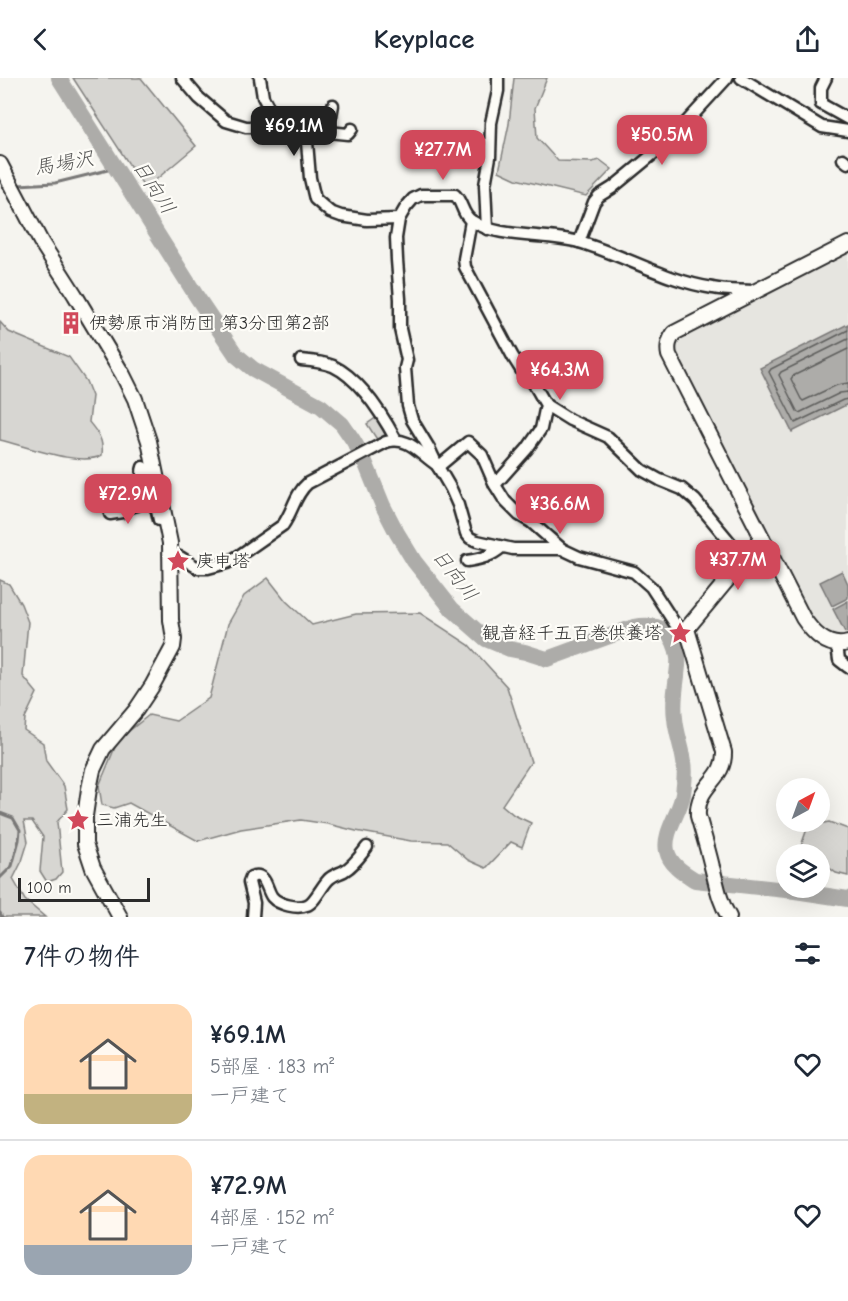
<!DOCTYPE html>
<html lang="ja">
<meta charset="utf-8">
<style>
body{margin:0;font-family:"Comic Neue","Klee One",sans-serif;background:#f6f6f7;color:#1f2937;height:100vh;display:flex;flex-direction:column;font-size:22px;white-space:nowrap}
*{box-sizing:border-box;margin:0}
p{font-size:20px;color:#747a83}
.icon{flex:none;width:33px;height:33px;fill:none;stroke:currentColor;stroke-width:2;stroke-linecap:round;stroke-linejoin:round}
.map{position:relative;height:839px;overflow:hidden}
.details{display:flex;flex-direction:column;background:#fff;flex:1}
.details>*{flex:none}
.needle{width:39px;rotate:41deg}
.controls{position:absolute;left:776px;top:700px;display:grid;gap:12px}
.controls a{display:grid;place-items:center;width:54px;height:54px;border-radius:50%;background:#fff;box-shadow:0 6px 24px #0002;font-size:30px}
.scale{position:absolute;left:18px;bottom:15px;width:132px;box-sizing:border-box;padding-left:6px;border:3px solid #2b2b2b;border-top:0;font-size:16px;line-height:21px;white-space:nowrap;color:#2b2b2b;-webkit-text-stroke:4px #fdfcf7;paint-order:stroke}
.price{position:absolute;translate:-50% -51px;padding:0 14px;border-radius:12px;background:#d1495b;color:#fff;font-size:20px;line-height:39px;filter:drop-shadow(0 2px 3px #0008)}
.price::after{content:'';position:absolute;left:50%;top:36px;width:18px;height:14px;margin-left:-9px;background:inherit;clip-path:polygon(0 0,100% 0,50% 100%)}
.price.active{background:#222;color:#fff}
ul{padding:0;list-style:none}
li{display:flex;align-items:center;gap:18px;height:150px;padding:0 24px}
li+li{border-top:2px solid #e0e1e3}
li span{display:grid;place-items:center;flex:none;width:168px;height:120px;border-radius:18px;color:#555}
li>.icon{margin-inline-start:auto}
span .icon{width:72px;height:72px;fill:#fffc;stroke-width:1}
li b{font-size:26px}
h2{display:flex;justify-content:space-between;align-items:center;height:72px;padding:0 24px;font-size:26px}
header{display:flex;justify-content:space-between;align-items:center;height:78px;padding:0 24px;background:#fff;font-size:27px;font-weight:700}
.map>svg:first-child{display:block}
.built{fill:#e6e5e0}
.green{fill:#d7d6d2;stroke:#81807e;stroke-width:1.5}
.water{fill:#adaca9;stroke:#797877;stroke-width:1.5}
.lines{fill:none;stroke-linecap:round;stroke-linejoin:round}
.shore{stroke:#5f5f5d;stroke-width:1.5}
.stream{stroke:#797877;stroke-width:3}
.river{stroke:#adaca9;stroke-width:16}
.street-casing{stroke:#2b2b2b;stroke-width:15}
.secondary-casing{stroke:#2b2b2b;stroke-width:18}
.street{stroke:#fdfcf7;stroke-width:10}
.secondary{stroke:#fdfcf7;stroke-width:14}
.labels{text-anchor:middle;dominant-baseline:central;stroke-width:4.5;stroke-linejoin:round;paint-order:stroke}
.poi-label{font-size:18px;fill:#2b2b2b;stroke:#fdfcf7;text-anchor:start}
.water-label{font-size:20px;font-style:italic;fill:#585857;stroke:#fdfcf7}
</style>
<header><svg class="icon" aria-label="back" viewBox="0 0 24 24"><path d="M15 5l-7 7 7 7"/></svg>Keyplace<svg class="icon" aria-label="share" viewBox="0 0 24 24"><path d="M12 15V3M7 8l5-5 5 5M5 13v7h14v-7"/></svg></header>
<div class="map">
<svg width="848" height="839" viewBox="0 0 848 839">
<rect width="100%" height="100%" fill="#f5f4ef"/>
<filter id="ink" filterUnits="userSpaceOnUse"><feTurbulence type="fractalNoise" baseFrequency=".0167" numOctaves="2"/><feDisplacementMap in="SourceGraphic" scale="12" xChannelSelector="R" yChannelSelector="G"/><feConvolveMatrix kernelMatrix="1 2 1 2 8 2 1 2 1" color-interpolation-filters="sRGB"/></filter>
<g filter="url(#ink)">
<!-- built -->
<path class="built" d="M848,171V560L834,564L805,539L801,518L735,387L728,384L673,274V262Z"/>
<!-- green -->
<g class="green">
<path d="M73,0H141L196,68L145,111Z"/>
<path d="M514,0H547L535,30L537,60L558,83L592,84L600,82L612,91L586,118L516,101L499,93L509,46Z"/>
<path d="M0,244L9,254L69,279L86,303L92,318L89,344C98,355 104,362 102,377C82,390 23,367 0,362Z"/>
<path d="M377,339L387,354L386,359L378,363L367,346Z"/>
<path d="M268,500L286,523L312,547L356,536L420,535L469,567L507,609L531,684L502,727L514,737L531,745L522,769L511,764L486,790L468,782L447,764L411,763L356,753L328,746L301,742L241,751L198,763L129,725L114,730L102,727L99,708L118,662L149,637L176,643L209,620L228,546L244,518Z"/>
<path d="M0,502L9,506L21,526L28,544L23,598L37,615L25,640L24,652L43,665L46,683L64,708L68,731L57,744L62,794L56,801L47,804L40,793L43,759L32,743H24L28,764L22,783L13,801L25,822L45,839H0Z"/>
<path d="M829,744L848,751V798L836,795L819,782V777H812L801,768L808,748Z"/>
</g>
<!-- water -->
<g class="water">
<path d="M848,246V326L792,354L760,290Z"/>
<path d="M842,493L848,506V520L832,528L820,504Z"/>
<path d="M848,523V553L845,554L833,531Z"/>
</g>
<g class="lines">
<!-- shore -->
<g class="shore">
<path d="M848,252L771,291L769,294L795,345L843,322L848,321"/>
<path d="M848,261L781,294L779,297L797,333L799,335L840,315L848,314"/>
<path d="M848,271L793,298L791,301L801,321L803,323L837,307L848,305"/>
</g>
<!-- stream -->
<g class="stream">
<path d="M18,107L55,105L116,90"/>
<path d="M0,735L13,740L20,752L19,762L12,788L0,800"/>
<path d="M0,835L2,839"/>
</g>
<!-- river -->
<path class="river" d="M59,0L197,219L236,277L253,291L321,328L342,346L353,362L363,379L383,428L397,455L414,483L452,531L486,561L510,571L525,574L547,581L634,549C659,544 675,553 678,580C679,586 677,593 677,598C675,612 673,626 675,640C676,655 682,669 684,684C686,694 684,707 683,716C680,735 663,754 667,773C670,787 684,795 695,802L795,813L848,821"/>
<!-- street casing -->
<g class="street-casing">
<g id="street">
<path d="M182,0L199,20L226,43L246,49H254L277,45H284L297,51L305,58L307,64L310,100L315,121L323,128L330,134L341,138L367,142L399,141"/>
<path d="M260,0L263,19L277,45"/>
<path d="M741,0L822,49L848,53"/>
<path d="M826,0L821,10V26L848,41"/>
<path d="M319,53L348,56L352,51"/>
<path d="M305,58L319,53L331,38L333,27"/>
<path d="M843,81L848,85"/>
<path d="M487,151L485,107L490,79L491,45L498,13V0"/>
<path d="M579,164L594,124L599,118L612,110L669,63L727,0"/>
<path d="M301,282C312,283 323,284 333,288C360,301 382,336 396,362"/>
<path d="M546,327L570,342L608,359L642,392L660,402L682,411L695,422L744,481"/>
<path d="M438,389L468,364L482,377L495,407L527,371L541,351L546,327L534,306L525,298L513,279L465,189L464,181L471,143"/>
<path d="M495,407L505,423L519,437L531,444L562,471"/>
<path d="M120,423C125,427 128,429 134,428C152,424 138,400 143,389L145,391L150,419L157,433L159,442"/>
<path d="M110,436L122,434L126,428"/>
<path d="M171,476L180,479L198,490H208L227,485L240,477L283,447C293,433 295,416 308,405L386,364C408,357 420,376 437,387"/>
<path d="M467,483C481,481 492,478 502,469"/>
<path d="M687,551H680L675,546L651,509L634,494L579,479L562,471H513L477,463L470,460L466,455L458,427L451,411L437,387L429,370L412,342L408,328L405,290L407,282L400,251V221L397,182L396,160L399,141L406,129L413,121L421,117H455C463,125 462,137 472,143C499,161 546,155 579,164C624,177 666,203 713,210C726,213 740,212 754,213"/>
<path d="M837,567L839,582L848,589"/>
<path d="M253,839L254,825L249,804L251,799C266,793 266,811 272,819C279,827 298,831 307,827C314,825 322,808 328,802C332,797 338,796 344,793C354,787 360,778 367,769"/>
</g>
</g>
<!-- secondary casing -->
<g class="secondary-casing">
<g id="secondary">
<path d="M0,86L41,164L75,217L123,297L135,321L149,363L170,465L171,542L174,561L173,569L152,608L136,632L103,671L93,692L89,711L85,738V766L93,790L120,839"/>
<path d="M848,166L674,255C669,262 667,268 669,277L803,540C813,555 828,571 848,565"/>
<path d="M729,839C719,823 717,807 712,789C708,772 703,755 698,738C696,706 725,703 724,674L687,551L689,548L762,460"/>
</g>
</g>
<!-- street -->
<use href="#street" class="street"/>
<!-- secondary -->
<use href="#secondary" class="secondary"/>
</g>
</g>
<!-- icons -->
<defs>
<g id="building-bare" transform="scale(1.8)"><path d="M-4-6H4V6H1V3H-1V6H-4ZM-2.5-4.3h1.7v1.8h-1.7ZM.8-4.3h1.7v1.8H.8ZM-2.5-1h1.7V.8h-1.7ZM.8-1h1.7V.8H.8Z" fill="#d1495b" stroke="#fdfcf7" stroke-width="2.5" paint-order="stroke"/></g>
<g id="sight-bare" transform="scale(1.8)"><path d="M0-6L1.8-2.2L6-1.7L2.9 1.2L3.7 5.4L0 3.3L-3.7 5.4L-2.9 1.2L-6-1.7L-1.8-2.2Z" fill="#d1495b" stroke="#fdfcf7" stroke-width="2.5" paint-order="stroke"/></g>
</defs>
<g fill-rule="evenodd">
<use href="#building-bare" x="71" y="245"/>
<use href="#sight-bare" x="178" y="483"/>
<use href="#sight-bare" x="680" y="555"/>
<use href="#sight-bare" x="78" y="742"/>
</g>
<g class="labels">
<!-- poi labels -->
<g class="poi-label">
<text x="89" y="245">伊勢原市消防団 第3分団第2部</text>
<text x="196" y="483">庚申塔</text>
<text x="662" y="555" text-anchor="end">観音経千五百巻供養塔</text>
<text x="96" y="742">三浦先生</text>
</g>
<!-- water labels -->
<g class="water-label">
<text transform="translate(64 85) rotate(-10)">馬場沢</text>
<text transform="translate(154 109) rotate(57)">日向川</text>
<text transform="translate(455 497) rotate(52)">日向川</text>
</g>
</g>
</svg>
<div class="controls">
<a><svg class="needle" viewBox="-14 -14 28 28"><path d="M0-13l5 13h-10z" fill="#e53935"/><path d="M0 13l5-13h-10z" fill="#747a83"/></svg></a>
<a><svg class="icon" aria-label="layers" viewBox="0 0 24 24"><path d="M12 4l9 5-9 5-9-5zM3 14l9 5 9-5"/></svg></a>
</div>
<div class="scale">100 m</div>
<b class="price active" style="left:294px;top:79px">¥69.1M</b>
<b class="price" style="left:662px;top:88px">¥50.5M</b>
<b class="price" style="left:443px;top:103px">¥27.7M</b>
<b class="price" style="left:560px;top:323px">¥64.3M</b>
<b class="price" style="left:128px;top:447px">¥72.9M</b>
<b class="price" style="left:560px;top:457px">¥36.6M</b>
<b class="price" style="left:738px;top:513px">¥37.7M</b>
</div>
<section class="details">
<h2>7件の物件<svg class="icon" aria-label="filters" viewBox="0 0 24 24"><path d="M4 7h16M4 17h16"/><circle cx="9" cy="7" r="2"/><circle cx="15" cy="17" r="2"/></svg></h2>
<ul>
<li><span style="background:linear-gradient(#ffd9b3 75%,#c2b280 0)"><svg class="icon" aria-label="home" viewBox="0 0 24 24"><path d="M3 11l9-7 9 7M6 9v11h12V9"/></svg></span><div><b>¥69.1M</b><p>5部屋 · 183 m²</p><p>一戸建て</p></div><svg class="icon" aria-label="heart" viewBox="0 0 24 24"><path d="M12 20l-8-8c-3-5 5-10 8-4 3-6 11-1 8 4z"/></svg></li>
<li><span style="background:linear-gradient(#ffd9b3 75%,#9aa5b1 0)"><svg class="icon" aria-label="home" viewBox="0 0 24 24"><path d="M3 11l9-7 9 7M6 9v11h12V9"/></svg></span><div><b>¥72.9M</b><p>4部屋 · 152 m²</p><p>一戸建て</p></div><svg class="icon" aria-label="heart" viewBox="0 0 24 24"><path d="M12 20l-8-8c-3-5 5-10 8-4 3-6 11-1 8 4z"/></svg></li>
</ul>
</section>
